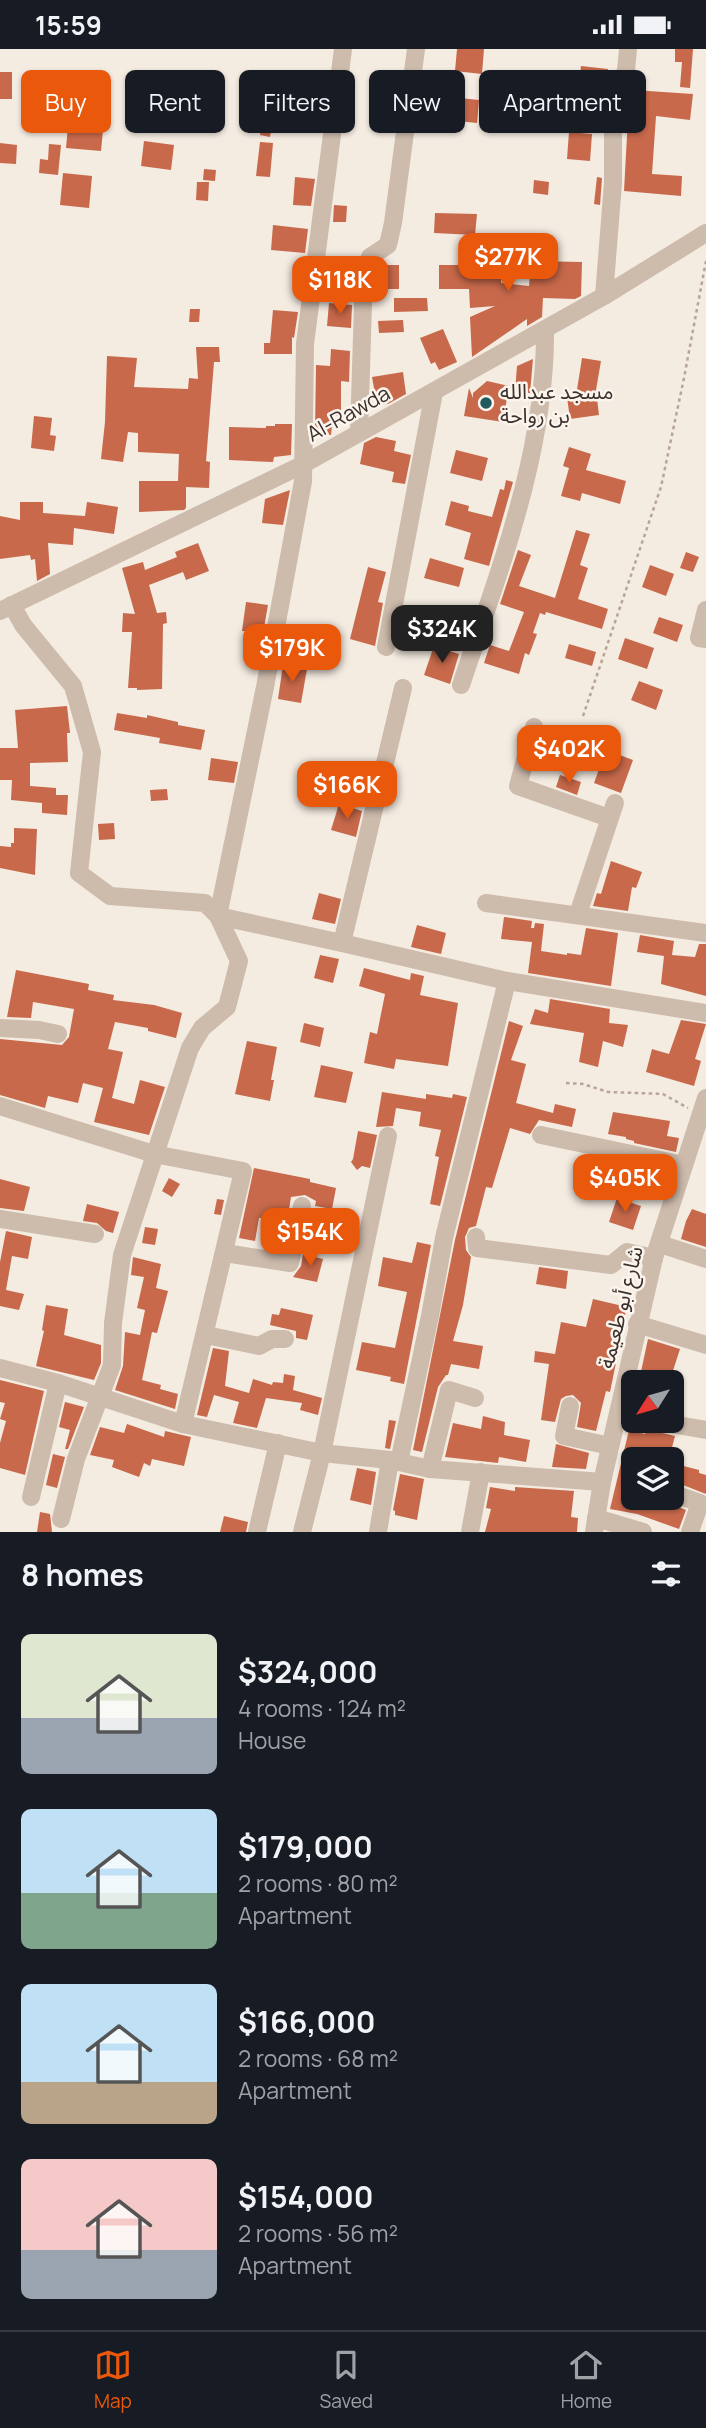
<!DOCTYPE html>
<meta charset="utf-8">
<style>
body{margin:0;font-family:Manrope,"Noto Sans Arabic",sans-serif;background:#242831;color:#f1f3f6;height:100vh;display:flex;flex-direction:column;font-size:26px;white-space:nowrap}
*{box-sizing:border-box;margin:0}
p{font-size:23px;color:#9ea1a6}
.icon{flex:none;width:38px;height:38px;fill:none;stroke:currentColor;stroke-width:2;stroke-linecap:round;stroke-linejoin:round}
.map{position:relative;height:1483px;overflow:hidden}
.panel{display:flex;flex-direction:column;background:#171b24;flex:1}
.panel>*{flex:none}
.banner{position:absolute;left:21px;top:21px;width:665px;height:63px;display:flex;gap:14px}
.needle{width:46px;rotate:233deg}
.tools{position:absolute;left:621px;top:1321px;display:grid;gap:14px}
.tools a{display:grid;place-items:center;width:63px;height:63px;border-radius:10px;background:#171b24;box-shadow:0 2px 5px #0004;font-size:35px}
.price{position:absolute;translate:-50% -60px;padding:0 16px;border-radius:14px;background:#ea580c;color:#fff;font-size:23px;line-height:46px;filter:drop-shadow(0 2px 4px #0008)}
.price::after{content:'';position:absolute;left:50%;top:42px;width:21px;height:16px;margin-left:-10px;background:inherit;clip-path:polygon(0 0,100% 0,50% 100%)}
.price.on{background:#222;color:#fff}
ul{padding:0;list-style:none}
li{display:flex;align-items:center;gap:21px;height:175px;padding:0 21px}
li span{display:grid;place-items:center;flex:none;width:196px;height:140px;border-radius:10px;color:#555}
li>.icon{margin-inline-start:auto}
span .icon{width:84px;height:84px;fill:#fffc;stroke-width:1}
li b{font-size:30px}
h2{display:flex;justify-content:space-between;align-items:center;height:84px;padding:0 21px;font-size:30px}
.chip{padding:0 24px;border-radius:10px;background:#171b24;box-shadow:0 2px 5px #0004;font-size:24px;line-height:63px}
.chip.on{background:#ea580c;color:#fff}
.status{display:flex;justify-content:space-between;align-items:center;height:49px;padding:0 35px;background:#171b24;direction:ltr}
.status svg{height:19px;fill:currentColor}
.tab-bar{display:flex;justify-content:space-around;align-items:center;height:98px;border-top:2px solid #363941;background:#171b24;font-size:19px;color:#9ea1a6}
.tab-bar a{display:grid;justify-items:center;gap:4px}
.tab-bar .on{color:#ea580c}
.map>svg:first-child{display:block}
.building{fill:#c8694b}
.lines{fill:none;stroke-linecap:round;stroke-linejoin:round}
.path{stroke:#b9a596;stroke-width:2.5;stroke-dasharray:3.5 3.5;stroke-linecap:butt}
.minor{stroke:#cdbbac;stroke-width:18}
.poi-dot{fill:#1f5a5e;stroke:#fbf5ee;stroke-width:2.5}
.labels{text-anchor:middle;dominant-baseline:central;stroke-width:5;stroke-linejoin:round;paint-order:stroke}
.poi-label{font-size:21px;fill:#3b302b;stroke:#fbf5ee;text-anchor:start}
.street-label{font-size:21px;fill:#3b302b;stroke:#fbf5ee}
</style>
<div class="status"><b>15:59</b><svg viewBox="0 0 49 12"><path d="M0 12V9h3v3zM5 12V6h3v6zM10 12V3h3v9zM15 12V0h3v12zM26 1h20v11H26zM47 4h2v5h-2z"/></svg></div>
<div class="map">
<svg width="706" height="1483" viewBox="0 0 706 1483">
<rect width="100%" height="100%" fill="#f4ebe1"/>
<!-- building -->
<g class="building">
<path d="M457,0H484L482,25L455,22Z"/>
<path d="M675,0H693L690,39L680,38L682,13H675Z"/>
<path d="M581,17L608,20L606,35L602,46L578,43Z"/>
<rect x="0" y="23" width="12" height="27"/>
<path d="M301,27L326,30L323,58L297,55L299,41L278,38L279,28L300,30Z"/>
<path d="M633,41L693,45L690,71L656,67L652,125L682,127L681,147L624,142L628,68L631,69Z"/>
<path d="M450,48L479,51L477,74L448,71Z"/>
<path d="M262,68L273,70L270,88L260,86Z"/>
<path d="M68,77L103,81L101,102L66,99Z"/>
<path d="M569,83L592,85L590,112L567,110Z"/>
<path d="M144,92L174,96L171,121L141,117Z"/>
<path d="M260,93L273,94L270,128L256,127Z"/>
<path d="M0,94L17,96L16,115L0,114Z"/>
<path d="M49,95L61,96L58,126L39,124L40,110L48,111Z"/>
<path d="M204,120L216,121L215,132L203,131Z"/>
<path d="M63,124L92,127L89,159L60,156Z"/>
<path d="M295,128L315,130L311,157L293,156Z"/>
<path d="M597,128L602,129L600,156L594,155Z"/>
<path d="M534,131L549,133L548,146L533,144Z"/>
<path d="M197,133H209L208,152L196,151Z"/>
<path d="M334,156L347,157L346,173H333Z"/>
<path d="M435,164L477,165L475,186L434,184Z"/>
<path d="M273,176L308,180L305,204L271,201Z"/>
<path d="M465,194L478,195L477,213H501V234L529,237L531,212L582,213L581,247L575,250L543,249L542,268L527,277V270L472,308L470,268L495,257L470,259L469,240H439V216H464Z"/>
<path d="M379,216H399V240H376L375,225Z"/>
<path d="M394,249H427L428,262L394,263Z"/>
<path d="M329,254L352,256L351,279L327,277Z"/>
<path d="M190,260H200L199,273H189Z"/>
<path d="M273,261L298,263L294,289L292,288V305H264V294H270Z"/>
<path d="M403,271L404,283L379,284L378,272Z"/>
<path d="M443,280L457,313L439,321L435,313L431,315L420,289Z"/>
<path d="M196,298H219L220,313H214L206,412L210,413L209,439L186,438V459L184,461L139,463V432H178L179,405L138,403V384L128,383L123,413L101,410L105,373L107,307L137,309L134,338L188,340L189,329L198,330Z"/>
<path d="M331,300L350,302L349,333L341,332V363H339V367H333L331,386L315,384L316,316L330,317Z"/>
<path d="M582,309L601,312L596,341L599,366L570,370L567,348L576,347Z"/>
<path d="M533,310L530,344L515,343L517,317Z"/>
<path d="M403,323L406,345L388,355L377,356L372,328Z"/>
<path d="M487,332L509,337L503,373L464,367L469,339L473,349V344Z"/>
<path d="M34,367L52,369L50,386L56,387L54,402L31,399Z"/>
<path d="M275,375H292L291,406L274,408L273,413L229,411V378L266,379V377H275Z"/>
<path d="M376,388L396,392L394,402L411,406L405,435L392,433L394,423L360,415L364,394Z"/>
<path d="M569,398L591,405L586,421L626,432L620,455L582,444L580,452L561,447L569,419L563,417Z"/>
<path d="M456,401L488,409L482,432L450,424Z"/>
<path d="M506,431L513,433L489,517L464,510L471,484L445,476L451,452L469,457L468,462L492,468L500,440L504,441Z"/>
<path d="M290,441L283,476L262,474L265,450Z"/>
<path d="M20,453H43V464L85,467L87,453L118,458L114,485L74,479L73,496L48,494L50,525L37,532L35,510L31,511L30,506L0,510V467L20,471Z"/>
<path d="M576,481L590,485L580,516L588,519L578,550L608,560L602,580L546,563L545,566L540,564L533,584L537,585L529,606L525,604L519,625L484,614L490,596L509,602L524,563L500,555L518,501L531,506L519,537L555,549Z"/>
<path d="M198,494L209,522L186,531L183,523L149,536L157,564L166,563L167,574L163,575L162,640L137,641V639H128L132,583H122L123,564L135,565L122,519L143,513L145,521L177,508L175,503Z"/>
<path d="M686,503L699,508L693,523L680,519Z"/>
<path d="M430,509L464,519L459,538L424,529Z"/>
<path d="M650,516L674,525L666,547L642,538Z"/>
<path d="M368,518L386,523L378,553L383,554L375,597L350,590Z"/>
<path d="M246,553L268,556L263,584L242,582Z"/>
<path d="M659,568L683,576L677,593L653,584Z"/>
<path d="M625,589L654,599L647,620L618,610Z"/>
<path d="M569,595L596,603L592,617L565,609Z"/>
<path d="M434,597L459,605L450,635L424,626Z"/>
<path d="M283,616L307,620L301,654L278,650Z"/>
<path d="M639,632L663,641L656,661L631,651Z"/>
<path d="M67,657L70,684H67L68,713L30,714V737L56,739V746H68L67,766L42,764V754L11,751L12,731H0V699H18L15,661Z"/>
<path d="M117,664L147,669V666L178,673V676L205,681L201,701L159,694L160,689L114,681Z"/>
<path d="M606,701L633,711L621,744L594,734Z"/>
<path d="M211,709L238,713L234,734L208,731Z"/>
<path d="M560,726L581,733L577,746L556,738Z"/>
<path d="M167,740L168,751L151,752L150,741Z"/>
<path d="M339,755L362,762L356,788L331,781Z"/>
<path d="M114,774L115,790L99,791L98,775Z"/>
<path d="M14,779L37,780L35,826L0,819V797L11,798V794H14Z"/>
<path d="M611,812L642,823L636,839L632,838L628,862L593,857L597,844L601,845Z"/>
<path d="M319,844L341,850L335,875L312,870Z"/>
<path d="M504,868L532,872L531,879H534L535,874L544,875L541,902L567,906V904L581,906L586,879L618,884L611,937L528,924L532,893L501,890Z"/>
<path d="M417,876L446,884L441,905L411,898Z"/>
<path d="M640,886L674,892L672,906L695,908L699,895H706V947L661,935L664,907L637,903Z"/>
<path d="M320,906L339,910L333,934L314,929Z"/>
<path d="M364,919L410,931L411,924L424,927L420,946L458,954L448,1017L396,1010L394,1020L364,1014L370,983L377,985L385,945L359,937Z"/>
<path d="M16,921L89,935L88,941L114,946L113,951L154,956L182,964L176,989L148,982V979L115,973L108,1000L123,1003L112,1049L134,1055L140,1031L165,1038L149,1086L94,1073L103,1039L83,1034L78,1054L48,1047L45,1059L0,1046V990L62,996L69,988L74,960L33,953L31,969L7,968Z"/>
<path d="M550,950L610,960L609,974L628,976L623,998L603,992L598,1018L579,1013L584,984L530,975L535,960L548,964Z"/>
<path d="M681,971L706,975L695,1010L701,1012L694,1037L646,1023L652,1000L669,1005Z"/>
<path d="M509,972L523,977L511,1011L526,1015L516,1054L553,1064L555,1055L576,1060L572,1078L539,1071L530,1085L510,1079L492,1139L486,1138L476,1177L469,1179L465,1188L466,1201L471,1208L463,1256L453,1292L483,1297L479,1320L451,1315L448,1326H446L438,1338L422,1403L413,1401L455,1191Z"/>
<path d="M304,974L324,979L320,998L300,993Z"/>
<path d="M247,992L277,998L271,1031H274L270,1052L235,1045Z"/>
<path d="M321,1016L353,1023L346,1054L314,1048Z"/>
<path d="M382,1043L426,1050V1045L452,1049L453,1045L467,1048L440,1157L430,1155L439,1108L435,1107L441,1081L419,1077L421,1063L396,1059L393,1077L376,1078Z"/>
<path d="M613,1063L670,1072L667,1087L679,1089L676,1103L634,1094V1092L626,1090V1088L608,1085Z"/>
<path d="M358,1082L377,1086L370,1119L362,1117L357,1121L351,1113L353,1110Z"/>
<path d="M632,1117L662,1123L656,1142L645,1141L628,1131Z"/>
<path d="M254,1119L310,1130V1133L336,1139L332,1160L315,1157L316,1152L305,1146L291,1148L287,1173L259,1169L255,1192L239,1189Z"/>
<path d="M169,1129L180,1135L172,1148L162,1142Z"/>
<path d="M0,1130L30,1138L24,1162L0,1159Z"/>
<path d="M617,1149L641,1157L633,1181L609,1173Z"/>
<path d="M217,1150L224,1151L221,1166L214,1165Z"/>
<path d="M87,1155L119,1163L113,1184L106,1182L97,1174L83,1172Z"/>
<path d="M692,1160L706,1165V1198L681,1190L686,1172Z"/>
<path d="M145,1178L158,1180L155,1196L142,1194Z"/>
<path d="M6,1182L32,1188L28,1210L12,1207L6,1241L24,1245L19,1261L0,1257V1213Z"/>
<path d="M417,1193L431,1196L404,1335L390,1332L391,1328L356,1321L362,1293L395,1299L407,1243L378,1237L383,1208L412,1214Z"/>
<path d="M303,1205L323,1210L317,1233L293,1228L301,1217Z"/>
<path d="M133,1208L161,1215L156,1239L168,1242L157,1284L152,1283L142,1331L161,1336L160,1340L178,1345L175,1360L115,1341L123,1317L125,1283L140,1286L145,1261L137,1259L144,1228L131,1226Z"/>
<path d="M539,1218L568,1222L566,1240L536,1235Z"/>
<path d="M593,1250L627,1258L615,1304H618L610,1343L606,1342L596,1382L577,1378L581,1354L573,1346L566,1347L561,1350L555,1373L541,1371L549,1315L534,1313L535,1302L555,1305L561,1273L586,1278Z"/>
<path d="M46,1256L68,1260L64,1286L101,1296V1314L94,1331L36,1317L44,1282L42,1281Z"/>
<path d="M281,1259L313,1266L307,1291L296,1289V1282L270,1276L272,1265L279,1266Z"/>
<path d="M648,1290L680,1300L669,1334L639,1332Z"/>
<path d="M213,1299L229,1302L225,1337L249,1344L253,1330L272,1336L273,1333L283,1334L284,1325L295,1327L293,1341L322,1349L318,1366L300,1361L302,1354L266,1349L257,1379L233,1374L239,1353L214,1346L207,1368L197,1366Z"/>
<path d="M0,1331L44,1342L25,1426L0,1419V1394L6,1372L0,1370L5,1354L0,1353Z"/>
<path d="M65,1353L84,1358L68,1400H65L70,1381L59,1378Z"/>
<path d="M483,1367L505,1373L504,1386L530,1391L526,1413L499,1408L498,1414L445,1408L453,1374L481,1380Z"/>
<path d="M389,1371L396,1372L390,1400L385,1399Z"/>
<path d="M127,1375L164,1388L165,1382L191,1388L184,1417L152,1410L150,1417L144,1414L139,1428L112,1418L114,1411L90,1406L100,1378L124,1384Z"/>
<path d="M646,1380L675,1387L669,1410H634V1449H669L672,1455L686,1461L679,1480L637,1465L610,1460L629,1381L645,1385Z"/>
<path d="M556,1395L589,1404L586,1420L552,1418Z"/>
<path d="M53,1405L65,1408L57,1439L46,1436Z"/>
<path d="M672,1414L699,1421V1424L706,1426V1445L683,1436L672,1439Z"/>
<path d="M357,1419L376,1423L371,1456L350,1451Z"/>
<path d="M400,1425L424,1430L417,1471L395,1466V1462L393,1461Z"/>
<path d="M490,1438L515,1442V1438L574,1442L571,1468L578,1469L577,1483H485L491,1460L486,1459Z"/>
<path d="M40,1463L50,1465L52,1483H37Z"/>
<path d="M224,1467L248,1473L246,1483H220Z"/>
</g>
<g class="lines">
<!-- path -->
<g class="path">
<path d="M583,667L661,438L684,329L706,212"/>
<path d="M566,1034L583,1035L608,1043L663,1045L688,1059"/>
</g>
<!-- minor -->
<g class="minor">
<path d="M604,247L613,134V46L626,22L628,0"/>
<path d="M359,384L364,223L370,208L388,196L393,174L416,0"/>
<path d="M12,556L23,576L73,637L92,703L79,824L110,847L205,854L218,867L342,894L403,639"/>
<path d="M706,561L699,589L706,590"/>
<path d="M0,562L302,416L604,247L706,184"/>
<path d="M386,598L434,343"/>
<path d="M461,636C499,522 546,403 545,281"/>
<path d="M534,678L518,737L609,769"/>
<path d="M486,854L706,884"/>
<path d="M578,865L615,754"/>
<path d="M342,894L507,932L706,964"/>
<path d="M0,979L39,981L58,985"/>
<path d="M0,1057L154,1105L243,1122L183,1375"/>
<path d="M541,1086L684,1116"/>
<path d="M0,1170L95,1185"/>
<path d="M476,1188L477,1199L611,1216L627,1203L654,1209"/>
<path d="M660,1195L706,1210"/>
<path d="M225,1204L290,1214L302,1157"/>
<path d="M637,1275L706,1296"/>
<path d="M206,1286L259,1297L272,1290H285"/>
<path d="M0,1319L58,1334L183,1375L322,1404L390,1411L430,1420L602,1433"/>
<path d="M570,1357L564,1387L610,1397"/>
<path d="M654,1372L706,1381"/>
<path d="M399,1413L430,1267L444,1189L507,932"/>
<path d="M430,1420L449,1341L475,1349"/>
<path d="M680,1447L700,1454L690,1483"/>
<path d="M31,1448L58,1334"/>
<path d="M596,1469L643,1483"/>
<path d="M61,1470L76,1410L112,1316L113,1274L122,1206L190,999L202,979L227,958L239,912L218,867L265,638L303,432L305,295L343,0"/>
<path d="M257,1483L278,1394"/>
<path d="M302,1483L322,1404L388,1087"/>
<path d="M378,1483L390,1411"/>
<path d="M470,1483L481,1423"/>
<path d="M594,1483L602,1433L654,1209L706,1049"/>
</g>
</g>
<!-- markers -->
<circle class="poi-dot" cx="486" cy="354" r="7"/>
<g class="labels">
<!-- poi labels -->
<g class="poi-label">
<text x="500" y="342">مسجد عبدالله<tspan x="500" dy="24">بن رواحة</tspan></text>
</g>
<!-- street labels -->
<g class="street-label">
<text transform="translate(348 364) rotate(-29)">Al-Rawda</text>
<text transform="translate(620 1258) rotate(-76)">شارع أبو طعيمة</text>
</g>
</g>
</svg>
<div class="tools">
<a><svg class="needle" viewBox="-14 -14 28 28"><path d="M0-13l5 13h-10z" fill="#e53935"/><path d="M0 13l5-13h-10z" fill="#9ea1a6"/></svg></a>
<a><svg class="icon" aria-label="layers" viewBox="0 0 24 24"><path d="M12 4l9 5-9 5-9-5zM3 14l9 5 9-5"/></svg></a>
</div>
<b class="price" style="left:508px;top:244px">$277K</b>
<b class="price" style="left:340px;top:267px">$118K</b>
<b class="price on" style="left:442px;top:616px">$324K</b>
<b class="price" style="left:292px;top:635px">$179K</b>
<b class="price" style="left:569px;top:736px">$402K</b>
<b class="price" style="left:347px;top:772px">$166K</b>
<b class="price" style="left:625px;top:1165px">$405K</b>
<b class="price" style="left:310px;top:1219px">$154K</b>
<div class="banner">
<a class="chip on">Buy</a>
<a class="chip">Rent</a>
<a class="chip">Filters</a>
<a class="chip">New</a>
<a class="chip">Apartment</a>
</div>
</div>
<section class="panel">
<h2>8 homes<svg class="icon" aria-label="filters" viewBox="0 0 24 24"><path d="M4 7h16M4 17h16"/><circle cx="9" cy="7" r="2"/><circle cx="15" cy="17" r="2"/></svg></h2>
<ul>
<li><span style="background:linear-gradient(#dfe7d0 60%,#9aa5b1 0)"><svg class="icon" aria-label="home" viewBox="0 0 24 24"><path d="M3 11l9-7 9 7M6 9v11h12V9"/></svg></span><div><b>$324,000</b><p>4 rooms · 124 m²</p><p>House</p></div></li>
<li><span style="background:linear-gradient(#bfe0f5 60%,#7fa58c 0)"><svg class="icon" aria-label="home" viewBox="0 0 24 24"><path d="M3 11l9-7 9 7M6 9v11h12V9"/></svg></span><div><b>$179,000</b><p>2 rooms · 80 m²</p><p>Apartment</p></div></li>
<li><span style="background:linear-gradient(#bfe0f5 70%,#b9a48a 0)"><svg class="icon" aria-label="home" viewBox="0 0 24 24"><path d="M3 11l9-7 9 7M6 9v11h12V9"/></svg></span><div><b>$166,000</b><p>2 rooms · 68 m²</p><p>Apartment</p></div></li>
<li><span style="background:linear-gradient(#f6c9c9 65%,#9aa5b1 0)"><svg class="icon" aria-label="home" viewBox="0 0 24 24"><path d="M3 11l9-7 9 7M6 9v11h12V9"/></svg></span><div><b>$154,000</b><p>2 rooms · 56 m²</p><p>Apartment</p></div></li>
</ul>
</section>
<nav class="tab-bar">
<a class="on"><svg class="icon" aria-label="map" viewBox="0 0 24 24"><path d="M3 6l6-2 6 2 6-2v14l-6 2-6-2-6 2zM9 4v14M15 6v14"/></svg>Map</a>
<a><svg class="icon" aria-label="saved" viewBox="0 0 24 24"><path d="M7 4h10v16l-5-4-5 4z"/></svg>Saved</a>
<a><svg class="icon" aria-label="home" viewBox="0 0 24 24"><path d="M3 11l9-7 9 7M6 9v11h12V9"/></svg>Home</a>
</nav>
